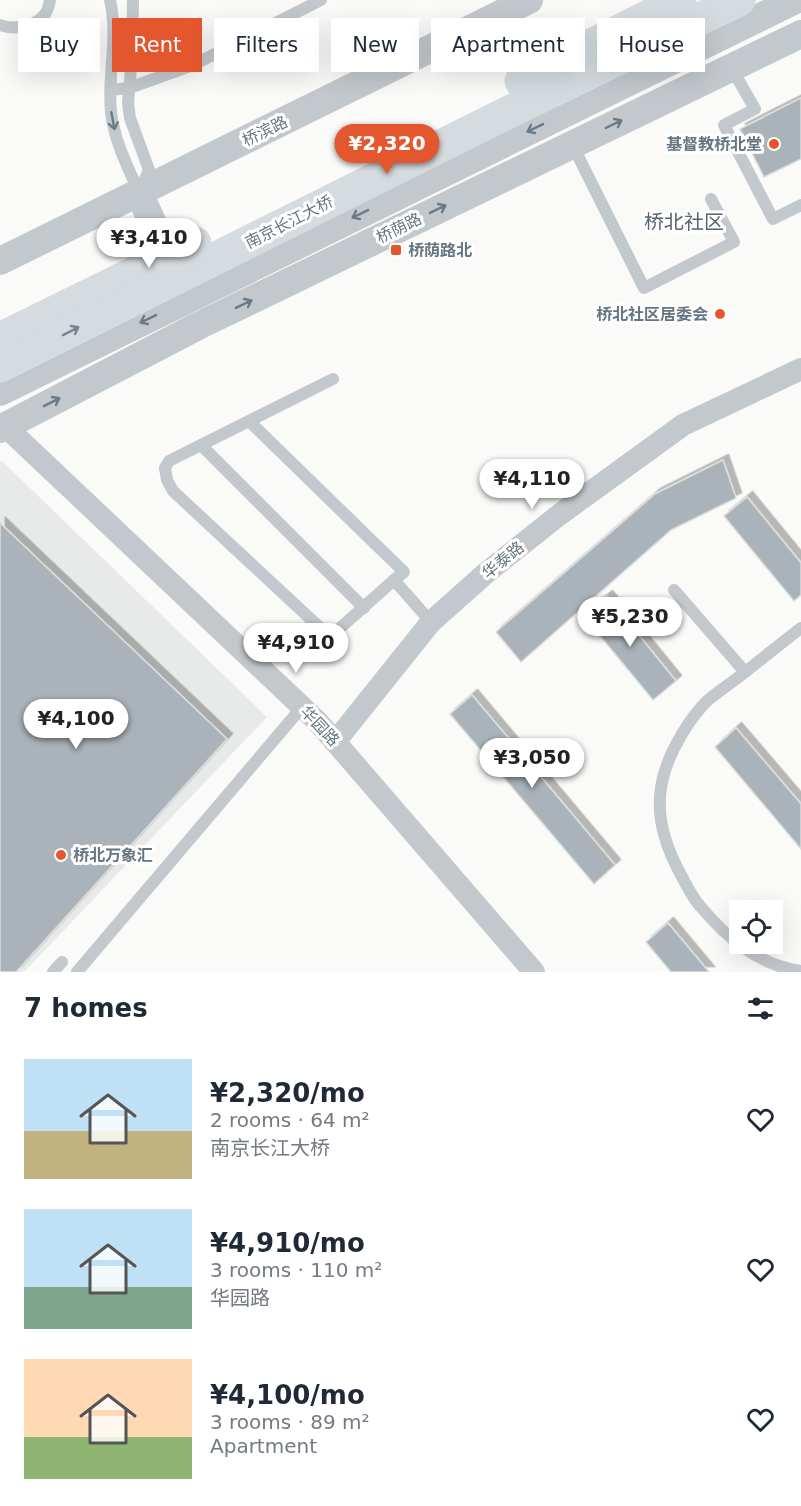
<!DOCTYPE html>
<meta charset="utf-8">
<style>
body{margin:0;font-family:"DejaVu Sans","Noto Sans SC",sans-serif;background:#f2f2f3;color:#1f2937;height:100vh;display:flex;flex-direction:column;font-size:22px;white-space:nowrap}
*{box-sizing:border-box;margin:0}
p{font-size:20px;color:#747a83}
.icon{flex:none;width:33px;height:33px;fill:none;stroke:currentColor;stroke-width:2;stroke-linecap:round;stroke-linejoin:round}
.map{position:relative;height:972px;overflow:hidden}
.side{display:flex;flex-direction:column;background:#fff;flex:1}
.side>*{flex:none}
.hud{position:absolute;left:18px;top:18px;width:765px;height:54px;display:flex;gap:12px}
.tools{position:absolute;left:729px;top:900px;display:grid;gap:12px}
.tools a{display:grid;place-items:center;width:54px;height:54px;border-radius:0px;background:#fff;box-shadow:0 6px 24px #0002;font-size:30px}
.price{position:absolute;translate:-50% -51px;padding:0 14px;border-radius:21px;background:#fff;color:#222;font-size:20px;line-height:39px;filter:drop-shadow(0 2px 3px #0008)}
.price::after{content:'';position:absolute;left:50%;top:36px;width:18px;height:14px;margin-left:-9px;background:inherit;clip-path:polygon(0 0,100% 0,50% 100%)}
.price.active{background:#e4572e;color:#fff}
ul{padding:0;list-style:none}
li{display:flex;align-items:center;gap:18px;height:150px;padding:0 24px}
li span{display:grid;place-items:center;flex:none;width:168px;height:120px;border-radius:0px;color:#555}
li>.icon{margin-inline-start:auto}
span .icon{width:72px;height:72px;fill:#fffc;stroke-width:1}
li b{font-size:26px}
h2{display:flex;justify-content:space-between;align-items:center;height:72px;padding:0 24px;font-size:26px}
.tag{padding:0 21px;border-radius:0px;background:#fff;box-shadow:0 6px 24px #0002;font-size:21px;line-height:54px}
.tag.active{background:#e4572e;color:#fff}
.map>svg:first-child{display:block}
.built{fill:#e8e9e9}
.building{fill:#aab3b9;stroke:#dcdcda;stroke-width:1.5;filter:url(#shadow)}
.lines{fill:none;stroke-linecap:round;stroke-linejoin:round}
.service{stroke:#c3c8cc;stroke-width:12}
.minor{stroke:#c3c8cc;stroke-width:22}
.tertiary{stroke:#c3c8cc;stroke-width:28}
.trunk{stroke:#d6dbdf;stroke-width:33}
.oneway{stroke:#6a7a87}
.oneway2{stroke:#768591}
.poi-dot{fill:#e4572e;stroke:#fff;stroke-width:2}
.labels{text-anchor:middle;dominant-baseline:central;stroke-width:6;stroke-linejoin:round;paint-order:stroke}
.street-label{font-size:16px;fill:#657683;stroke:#fff}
.poi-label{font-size:16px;font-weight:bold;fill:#657683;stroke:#fff;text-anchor:end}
.quarter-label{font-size:20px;fill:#57646e;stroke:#fff}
</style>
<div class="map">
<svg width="801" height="972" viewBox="0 0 801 972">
<defs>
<filter id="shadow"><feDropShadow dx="5.5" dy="-5.5" stdDeviation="0" flood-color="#0004"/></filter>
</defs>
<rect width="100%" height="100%" fill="#fafaf8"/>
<!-- built -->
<path class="built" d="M2,461L267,717L24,972H0V462Z"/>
<!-- building -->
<g class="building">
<path d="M801,98V159L764,177L740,129Z"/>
<path d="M723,460L736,498L671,530L521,662L496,632L655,494Z"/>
<path d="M747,497L801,563V595L794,601L724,516Z"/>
<path d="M0,523L227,739L16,972H0Z"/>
<path d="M607,596L676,681L653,700L583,615Z"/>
<path d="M472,695L615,865L594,884L450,714Z"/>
<path d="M736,728L801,804V849L715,747Z"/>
<path d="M668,923L709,972H671L646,942Z"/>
</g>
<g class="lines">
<!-- service -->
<g class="service">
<path d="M110,0C119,38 107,75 111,112C114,140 128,168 139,192"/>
<path d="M133,0L132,57L128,103L130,118L149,170L142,187"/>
<path d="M0,25C13,30 36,27 45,14C48,11 49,4 50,0"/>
<path d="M731,67L755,109L724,125L773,219L801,205"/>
<path d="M111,90L129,88L193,65L321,0"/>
<path d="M572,144L644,288L734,242L711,199"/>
<path d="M333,379L169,461L165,468L167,480L173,491L330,637L394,580L431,622"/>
<path d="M249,421L404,572L394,580"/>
<path d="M201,445L364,608"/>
<path d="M674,590L745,672"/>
<path d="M801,628C779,645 758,662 736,679C727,686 716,693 707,701C698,710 689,722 682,734C652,783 653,824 681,875C687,886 692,897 700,906C727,938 758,965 801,971"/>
<path d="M53,972L62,962"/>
<path d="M77,972L302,707"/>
</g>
<!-- minor -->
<g class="minor">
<path d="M5,426L318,722L534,972"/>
<path d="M335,742L431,622L486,573L559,515L683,425L801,369"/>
</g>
<!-- tertiary -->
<g class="tertiary">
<path d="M139,193L177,276"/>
<path d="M0,261L529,0"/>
<path d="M0,392L795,0"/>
<path d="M0,429L200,325L801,34"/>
</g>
<!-- trunk -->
<g class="trunk">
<path d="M521,81L680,0"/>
<path d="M0,339L195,243"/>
<path d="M0,366L495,119L739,0"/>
</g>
</g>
<!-- one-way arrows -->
<defs><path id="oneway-shaft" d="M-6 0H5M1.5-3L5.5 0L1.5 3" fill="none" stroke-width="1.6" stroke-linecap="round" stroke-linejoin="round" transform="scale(1.5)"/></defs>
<g class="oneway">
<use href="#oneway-shaft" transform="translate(113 121) rotate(79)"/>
<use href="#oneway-shaft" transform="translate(614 124) rotate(-26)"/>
<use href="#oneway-shaft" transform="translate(535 128) rotate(154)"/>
<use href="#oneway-shaft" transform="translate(438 209) rotate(-26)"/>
<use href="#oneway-shaft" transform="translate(360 214) rotate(154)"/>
<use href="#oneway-shaft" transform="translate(244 304) rotate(-26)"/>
<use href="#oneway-shaft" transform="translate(148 319) rotate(154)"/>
<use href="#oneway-shaft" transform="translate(52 402) rotate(-27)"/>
</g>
<use class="oneway2" href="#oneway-shaft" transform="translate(71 331) rotate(-27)"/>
<!-- markers -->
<g class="poi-dot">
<circle cx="774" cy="144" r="6"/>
<rect x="390" y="244" width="12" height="12" rx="3"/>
<circle cx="720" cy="314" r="6"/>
<circle cx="61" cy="855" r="6"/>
</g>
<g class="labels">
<!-- street labels -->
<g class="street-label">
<text transform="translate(265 131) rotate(-26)">桥滨路</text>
<text transform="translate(289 222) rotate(-27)">南京长江大桥</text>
<text transform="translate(399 228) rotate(-26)">桥荫路</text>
<text transform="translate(503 560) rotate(-39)">华泰路</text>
<text transform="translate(320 726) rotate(47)">华园路</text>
</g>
<!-- poi labels -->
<g class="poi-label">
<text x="762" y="144">基督教桥北堂</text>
<text x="408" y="250" text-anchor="start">桥荫路北</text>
<text x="708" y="314">桥北社区居委会</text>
<text x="73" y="855" text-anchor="start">桥北万象汇</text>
</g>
<!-- quarter labels -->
<g class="quarter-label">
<text x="684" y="222">桥北社区</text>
</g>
</g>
</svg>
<div class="tools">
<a><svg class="icon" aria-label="locate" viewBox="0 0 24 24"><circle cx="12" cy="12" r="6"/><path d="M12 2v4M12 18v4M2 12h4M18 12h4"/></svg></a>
</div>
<b class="price active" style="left:387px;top:175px">¥2,320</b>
<b class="price" style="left:149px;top:269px">¥3,410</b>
<b class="price" style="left:532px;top:510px">¥4,110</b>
<b class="price" style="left:630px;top:648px">¥5,230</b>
<b class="price" style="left:296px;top:674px">¥4,910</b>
<b class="price" style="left:76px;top:750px">¥4,100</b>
<b class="price" style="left:532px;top:789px">¥3,050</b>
<div class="hud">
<a class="tag">Buy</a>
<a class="tag active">Rent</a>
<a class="tag">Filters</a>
<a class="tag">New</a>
<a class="tag">Apartment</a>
<a class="tag">House</a>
</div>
</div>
<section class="side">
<h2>7 homes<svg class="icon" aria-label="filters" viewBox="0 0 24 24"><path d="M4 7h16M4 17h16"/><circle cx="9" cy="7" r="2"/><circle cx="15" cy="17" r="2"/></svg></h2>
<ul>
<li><span style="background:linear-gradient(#bfe0f5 60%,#c2b280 0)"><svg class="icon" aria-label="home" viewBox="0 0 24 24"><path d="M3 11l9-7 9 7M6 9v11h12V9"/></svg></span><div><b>¥2,320/mo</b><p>2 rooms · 64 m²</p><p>南京长江大桥</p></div><svg class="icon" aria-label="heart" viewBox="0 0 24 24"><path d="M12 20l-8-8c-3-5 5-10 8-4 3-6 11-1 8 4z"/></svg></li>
<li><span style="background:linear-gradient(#bfe0f5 65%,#7fa58c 0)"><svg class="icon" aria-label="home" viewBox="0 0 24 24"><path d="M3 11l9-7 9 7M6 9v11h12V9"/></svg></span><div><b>¥4,910/mo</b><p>3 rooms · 110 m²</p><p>华园路</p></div><svg class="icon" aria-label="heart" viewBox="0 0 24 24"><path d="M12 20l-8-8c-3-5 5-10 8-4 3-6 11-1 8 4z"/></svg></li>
<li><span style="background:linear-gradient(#ffd9b3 65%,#8fb573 0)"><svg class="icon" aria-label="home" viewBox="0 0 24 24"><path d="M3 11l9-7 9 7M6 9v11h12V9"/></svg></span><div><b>¥4,100/mo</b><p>3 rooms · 89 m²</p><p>Apartment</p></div><svg class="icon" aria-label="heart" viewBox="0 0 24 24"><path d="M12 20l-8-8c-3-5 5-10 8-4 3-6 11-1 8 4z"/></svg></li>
</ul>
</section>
